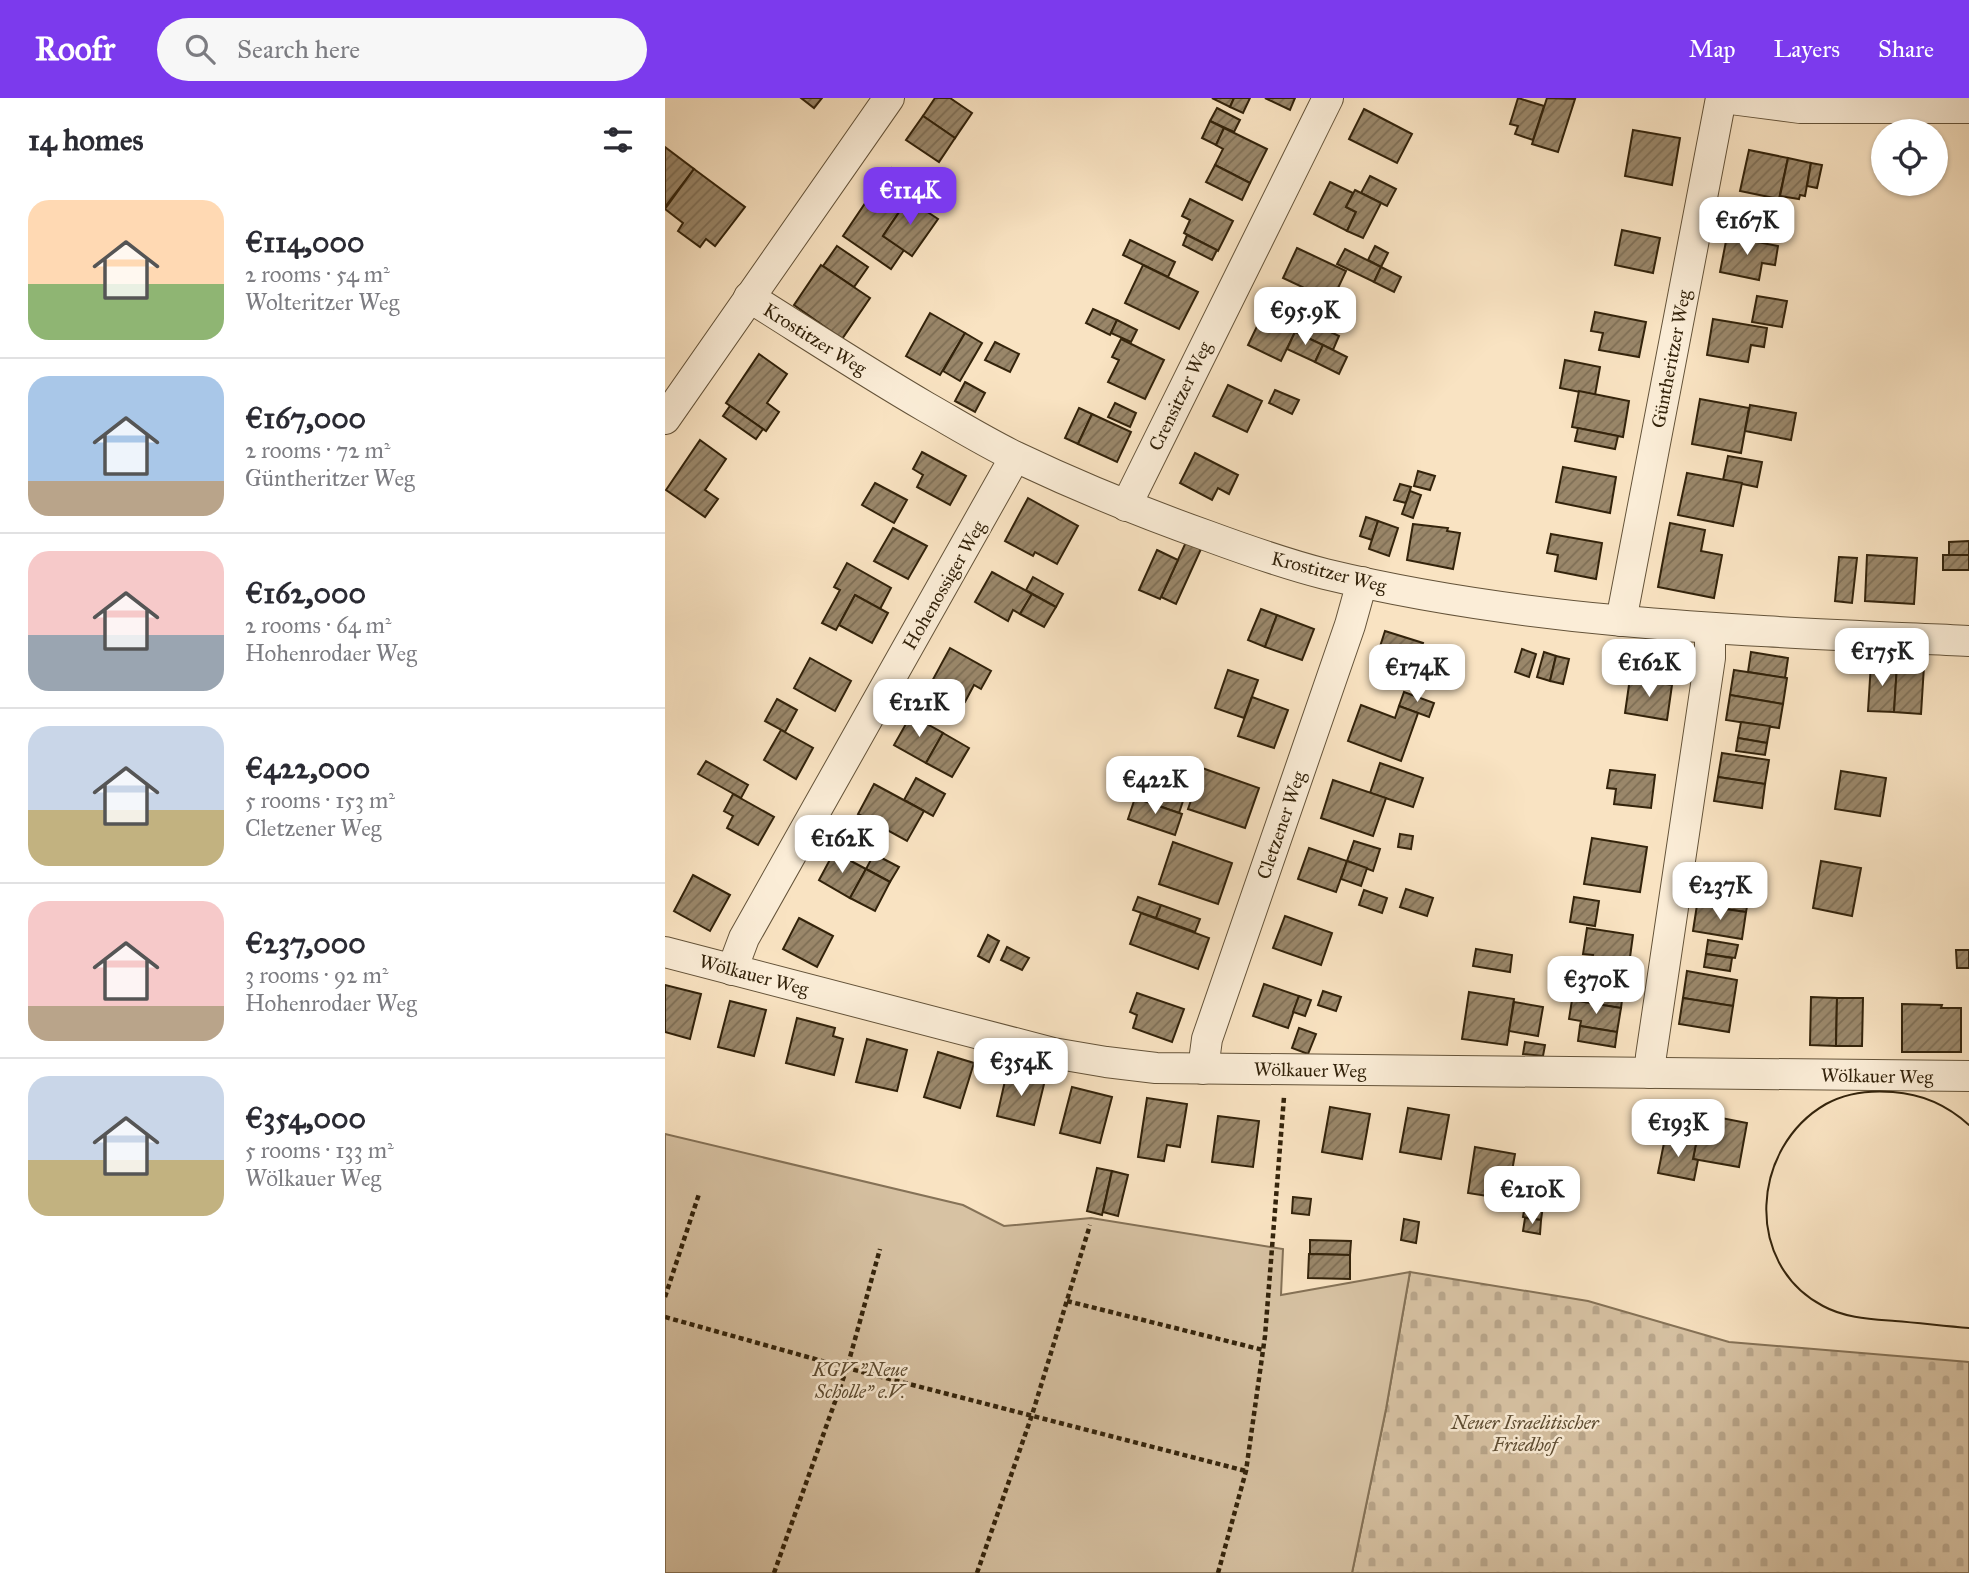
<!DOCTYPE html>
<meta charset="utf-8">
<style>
body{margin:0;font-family:"IM FELL Great Primer",serif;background:#f7f7f7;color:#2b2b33;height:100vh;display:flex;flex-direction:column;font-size:26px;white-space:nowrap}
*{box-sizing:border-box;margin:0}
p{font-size:23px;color:#7c7c81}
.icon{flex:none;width:38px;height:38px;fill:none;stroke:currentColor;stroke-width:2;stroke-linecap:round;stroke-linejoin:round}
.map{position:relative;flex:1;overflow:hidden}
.panel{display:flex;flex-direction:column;background:#fff;width:665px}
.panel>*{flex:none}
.buttons{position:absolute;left:1206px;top:21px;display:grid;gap:14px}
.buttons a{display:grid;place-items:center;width:77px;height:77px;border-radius:50%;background:#fff;box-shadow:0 2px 5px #0004;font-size:35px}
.price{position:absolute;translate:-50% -60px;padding:0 16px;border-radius:14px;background:#fff;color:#222;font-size:23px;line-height:46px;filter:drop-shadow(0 2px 4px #0008)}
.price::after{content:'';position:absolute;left:50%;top:42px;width:21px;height:16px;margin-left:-10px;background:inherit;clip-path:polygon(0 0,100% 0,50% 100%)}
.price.on{background:#7c3aed;color:#fff}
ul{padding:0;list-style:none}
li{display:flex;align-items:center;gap:21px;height:175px;padding:0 28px}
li+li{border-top:2px solid #e1e1e2}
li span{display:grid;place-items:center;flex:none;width:196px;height:140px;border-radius:21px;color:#555}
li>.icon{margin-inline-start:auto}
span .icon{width:84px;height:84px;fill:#fffc;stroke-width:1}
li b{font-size:30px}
h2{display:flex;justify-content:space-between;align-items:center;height:84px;padding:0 28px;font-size:30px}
header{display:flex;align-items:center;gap:42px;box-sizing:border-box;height:98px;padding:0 35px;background:#7c3aed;color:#fff}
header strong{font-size:33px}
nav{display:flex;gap:38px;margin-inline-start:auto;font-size:24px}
.search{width:490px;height:63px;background:#f7f7f7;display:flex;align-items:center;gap:18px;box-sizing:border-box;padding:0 24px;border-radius:38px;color:#7c7c81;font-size:26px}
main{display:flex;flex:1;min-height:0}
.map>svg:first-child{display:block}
.cemetery{fill:url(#cemetery-stones);stroke:#857257;stroke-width:2}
.garden{fill:#d7c2a3;stroke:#857257;stroke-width:2}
.building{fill:url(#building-hatch);stroke:#33230b;stroke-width:2}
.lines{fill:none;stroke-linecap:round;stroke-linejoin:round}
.minor-casing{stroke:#645339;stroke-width:32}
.path{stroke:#33230b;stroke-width:4.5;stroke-dasharray:5 3.5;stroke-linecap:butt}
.minor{stroke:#fbedd7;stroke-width:30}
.tram{stroke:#33230b;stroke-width:2}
.labels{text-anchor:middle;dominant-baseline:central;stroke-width:5;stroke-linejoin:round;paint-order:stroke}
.street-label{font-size:19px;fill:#33230b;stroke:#fbedd7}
.park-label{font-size:19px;font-style:italic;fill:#5c4b31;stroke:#fbedd7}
</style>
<header>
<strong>Roofr</strong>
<div class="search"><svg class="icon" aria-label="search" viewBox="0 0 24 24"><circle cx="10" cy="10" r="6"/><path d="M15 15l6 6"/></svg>Search here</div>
<nav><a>Map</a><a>Layers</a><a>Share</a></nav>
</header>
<main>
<section class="panel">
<h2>14 homes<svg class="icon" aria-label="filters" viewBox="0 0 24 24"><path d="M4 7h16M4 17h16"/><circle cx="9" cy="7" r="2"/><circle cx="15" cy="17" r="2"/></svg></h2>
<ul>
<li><span style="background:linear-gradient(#ffd9b3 60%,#8fb573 0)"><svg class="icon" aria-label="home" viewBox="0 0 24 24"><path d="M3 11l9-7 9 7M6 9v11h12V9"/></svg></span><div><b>€114,000</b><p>2 rooms · 54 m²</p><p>Wolteritzer Weg</p></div></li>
<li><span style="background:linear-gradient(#a9c7e8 75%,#b9a48a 0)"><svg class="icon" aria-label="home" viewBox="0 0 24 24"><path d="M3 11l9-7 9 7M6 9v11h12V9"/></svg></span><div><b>€167,000</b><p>2 rooms · 72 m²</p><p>Güntheritzer Weg</p></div></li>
<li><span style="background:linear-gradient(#f6c9c9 60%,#9aa5b1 0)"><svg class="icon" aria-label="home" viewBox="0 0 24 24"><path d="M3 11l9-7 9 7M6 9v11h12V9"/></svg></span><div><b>€162,000</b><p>2 rooms · 64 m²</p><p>Hohenrodaer Weg</p></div></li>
<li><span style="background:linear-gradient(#c9d6e8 60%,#c2b280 0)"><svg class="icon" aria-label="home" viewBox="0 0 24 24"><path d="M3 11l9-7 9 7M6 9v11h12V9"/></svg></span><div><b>€422,000</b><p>5 rooms · 153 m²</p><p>Cletzener Weg</p></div></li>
<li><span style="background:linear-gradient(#f6c9c9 75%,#b9a48a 0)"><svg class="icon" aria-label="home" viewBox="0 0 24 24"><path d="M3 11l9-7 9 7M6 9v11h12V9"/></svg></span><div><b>€237,000</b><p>3 rooms · 92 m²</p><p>Hohenrodaer Weg</p></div></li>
<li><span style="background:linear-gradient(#c9d6e8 60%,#c2b280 0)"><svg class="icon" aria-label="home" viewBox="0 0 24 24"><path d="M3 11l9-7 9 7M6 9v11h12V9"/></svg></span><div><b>€354,000</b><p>5 rooms · 133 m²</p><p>Wölkauer Weg</p></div></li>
</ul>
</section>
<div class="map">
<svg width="1304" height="1475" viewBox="0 0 1304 1475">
<defs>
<pattern id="cemetery-stones" width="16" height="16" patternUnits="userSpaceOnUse" patternTransform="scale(1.75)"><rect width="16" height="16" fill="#d7c2a3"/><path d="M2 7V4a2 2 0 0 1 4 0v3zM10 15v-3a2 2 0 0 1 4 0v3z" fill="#b9a68b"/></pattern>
<pattern id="building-hatch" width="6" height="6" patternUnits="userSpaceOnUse" patternTransform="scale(1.75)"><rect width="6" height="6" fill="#9a876a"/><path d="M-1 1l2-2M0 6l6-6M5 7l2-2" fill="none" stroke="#7e6e55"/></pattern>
</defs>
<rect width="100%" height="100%" fill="#f9e3c2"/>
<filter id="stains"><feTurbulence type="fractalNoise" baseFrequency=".00286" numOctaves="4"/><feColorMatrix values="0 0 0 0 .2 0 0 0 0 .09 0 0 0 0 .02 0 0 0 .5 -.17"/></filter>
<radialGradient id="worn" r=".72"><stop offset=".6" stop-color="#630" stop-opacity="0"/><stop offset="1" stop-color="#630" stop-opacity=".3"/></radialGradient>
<!-- cemetery -->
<path class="cemetery" d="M745,1174L923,1203L1064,1244L1304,1264V1475H687L721,1311Z"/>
<!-- garden -->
<path class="garden" d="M0,1036L298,1107L339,1128L426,1120L618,1151L616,1197L745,1174L721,1311L687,1475H0Z"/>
<!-- building -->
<g class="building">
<path d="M136,0H157L149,10Z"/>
<path d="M270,0H285L307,15L290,40L258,18Z"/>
<path d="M547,0H569L565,9Z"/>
<path d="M569,0H585L578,15L565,9Z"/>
<path d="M600,0H630L625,12Z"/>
<path d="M853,0L879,8L868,42L850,36L853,28L845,26Z"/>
<path d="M882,0L910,1L893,54L867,46Z"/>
<path d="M552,10L575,22L569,34L545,23Z"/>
<path d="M699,11L747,36L732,65L684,41Z"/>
<path d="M258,18L290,40L274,64L241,42Z"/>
<path d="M545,23L559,30L551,47L537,40Z"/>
<path d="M559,30L602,51L585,85L550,67L558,51L551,47Z"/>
<path d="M968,32L1015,40L1007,87L960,78Z"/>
<path d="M0,49L29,71L0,109Z"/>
<path d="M1084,52L1123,60L1114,101L1075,93Z"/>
<path d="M1123,60L1146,65L1140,98L1135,97L1134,101L1115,98Z"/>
<path d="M1146,65L1157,67L1152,90L1142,88Z"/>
<path d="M550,67L585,85L577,102L541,84Z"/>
<path d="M227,70L248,84L241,95L219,81Z"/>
<path d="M29,71L80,109L50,148L41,141L35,149L13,133L18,125L0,111Z"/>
<path d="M705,78L731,91L722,108L696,95Z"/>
<path d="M665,84L688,95L681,109L691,114L682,133L649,116Z"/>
<path d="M211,89L238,108L218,138L239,152L226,171L178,138Z"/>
<path d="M690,92L716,105L698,140L682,133L691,114L681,109Z"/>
<path d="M243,101L273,121L247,158L218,138Z"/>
<path d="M525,101L568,123L553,153L519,135L525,122L517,118Z"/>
<path d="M957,132L995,140L988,175L950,167Z"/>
<path d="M522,137L552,152L547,162L518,147Z"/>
<path d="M1062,138L1113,148L1110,167L1097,165L1094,182L1055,174Z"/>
<path d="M465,142L510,164L503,179L458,157Z"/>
<path d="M172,148L203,169L189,189L158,168Z"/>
<path d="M710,148L723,155L716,169L703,162Z"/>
<path d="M632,150L681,173L667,203L618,180Z"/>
<path d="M680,151L716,169L709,184L672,166Z"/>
<path d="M156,167L205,200L177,241L129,207Z"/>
<path d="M478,167L533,194L514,231L460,205Z"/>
<path d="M716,169L736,179L729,194L709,184Z"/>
<path d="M1092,198L1122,203L1117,229L1087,224Z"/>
<path d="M428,211L452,222L445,237L421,225Z"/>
<path d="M930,214L981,224L974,259L934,252L938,235L926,233Z"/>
<path d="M265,215L300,235L275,277L241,258Z"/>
<path d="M597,218L630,234L616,263L583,247Z"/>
<path d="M1048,221L1102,230L1099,249L1086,247L1083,264L1042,257Z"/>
<path d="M452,222L472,232L466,244L446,235Z"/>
<path d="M649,226L674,238L668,252L643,240Z"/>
<path d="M630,234L658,247L650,264L622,251Z"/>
<path d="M300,235L317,245L295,283L278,273Z"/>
<path d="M456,241L499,262L480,301L443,284L454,262L447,259Z"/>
<path d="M330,244L354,256L345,274L320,262Z"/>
<path d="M658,247L682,259L674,276L650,264Z"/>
<path d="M94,256L122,276L102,305L114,314L101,333L61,305Z"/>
<path d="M900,262L935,269L930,297L895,290Z"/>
<path d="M300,284L320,295L310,314L290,303Z"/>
<path d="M563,287L597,303L582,334L548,318Z"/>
<path d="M610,292L634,302L627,316L604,305Z"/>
<path d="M914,293L964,303L958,339L907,329Z"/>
<path d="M1035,301L1084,310L1076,355L1027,346Z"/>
<path d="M450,305L471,315L465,329L443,319Z"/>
<path d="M1085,307L1131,315L1126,342L1080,333Z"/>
<path d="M65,308L98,331L91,341L58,318Z"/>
<path d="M414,310L427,316L413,346L400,340Z"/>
<path d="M427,316L466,334L452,364L413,346Z"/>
<path d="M913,330L953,338L950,351L910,343Z"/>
<path d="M35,342L61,361L40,392L53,401L40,419L1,392Z"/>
<path d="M257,354L301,378L285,407L252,389L258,377L248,371Z"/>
<path d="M530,355L573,377L564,396L553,390L547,402L515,385Z"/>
<path d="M1063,358L1097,364L1092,389L1058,382Z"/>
<path d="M898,369L951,379L945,415L891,404Z"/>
<path d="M753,373L770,378L765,392L749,388Z"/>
<path d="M1022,375L1077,385L1068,428L1013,417Z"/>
<path d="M210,385L242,402L229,425L197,407Z"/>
<path d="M735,386L746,389L741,405L729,402Z"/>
<path d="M745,393L756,397L748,420L737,416Z"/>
<path d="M363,400L413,428L392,466L370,454L368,458L340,443Z"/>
<path d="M701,419L713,423L707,442L695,438Z"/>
<path d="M713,423L733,430L724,458L704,451Z"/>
<path d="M1005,425L1040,432L1036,453L1057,457L1049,500L993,489Z"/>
<path d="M748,426L783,430L782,433L795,435L788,471L742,462Z"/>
<path d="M228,430L262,448L243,481L209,463Z"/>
<path d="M886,436L937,445L931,481L890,473L893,457L882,455Z"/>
<path d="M1304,443V457H1284V444Z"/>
<path d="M521,444L536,451L511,506L496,499Z"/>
<path d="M492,452L513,462L495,501L474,492Z"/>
<path d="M1202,457L1252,460L1249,506L1200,503Z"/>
<rect x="1278" y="457" width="26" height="15"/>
<path d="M1174,459L1192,460L1187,505L1170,503Z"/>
<path d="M182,465L226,490L215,511L190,497L171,532L157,525L175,492L169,489Z"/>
<path d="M327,474L367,496L355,516L348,512L343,523L310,504Z"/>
<path d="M368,479L398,496L391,509L361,492Z"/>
<path d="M367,496L391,509L379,529L355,516Z"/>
<path d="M190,497L223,515L207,545L174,527Z"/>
<path d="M596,511L612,517L600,549L583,542Z"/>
<path d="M612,517L649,531L637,562L600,549Z"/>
<path d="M720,533L758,545L748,576L710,564Z"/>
<path d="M285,550L326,573L316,591L309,587L300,604L266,585Z"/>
<path d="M857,551L871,556L864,579L850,574Z"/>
<path d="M879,554L891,558L885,583L872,579Z"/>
<path d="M1086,554L1123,560L1120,580L1083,574Z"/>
<path d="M891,558L904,561L898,586L885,583Z"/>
<path d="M145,560L186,583L170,613L129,590Z"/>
<path d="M1206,565L1232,567L1229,614L1203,613Z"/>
<path d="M1232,567L1259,568L1256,616L1229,614Z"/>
<path d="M563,572L593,582L579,620L550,610Z"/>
<path d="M1069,572L1122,580L1118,606L1065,597Z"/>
<path d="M965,580L1007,587L1002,622L960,615Z"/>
<path d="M739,594L769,605L764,619L734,608Z"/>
<path d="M1065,597L1118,606L1114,630L1061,622Z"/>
<path d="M587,599L623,612L609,650L573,638Z"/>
<path d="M112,601L132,612L120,634L100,623Z"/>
<path d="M696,607L730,620L734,608L753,615L736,663L683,643Z"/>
<path d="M246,617L278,635L261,665L229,647Z"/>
<path d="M1076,624L1105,628L1102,645L1073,640Z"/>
<path d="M116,632L148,650L131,681L99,662Z"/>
<path d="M278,635L304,650L287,679L261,665Z"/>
<path d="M1073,640L1102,645L1100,657L1071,653Z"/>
<path d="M1057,655L1104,662L1100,686L1053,679Z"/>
<path d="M41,663L83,687L76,700L33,676Z"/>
<path d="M715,665L758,680L748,709L705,695Z"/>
<path d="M537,670L594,690L580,730L523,711Z"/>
<path d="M945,672L990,677L986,710L949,706L951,691L942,690Z"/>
<path d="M500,673L525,682L514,715L488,706Z"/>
<path d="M1176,673L1221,680L1215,718L1170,711Z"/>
<path d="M1053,679L1100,686L1097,710L1049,703Z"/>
<path d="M251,680L280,696L268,718L239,702Z"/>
<path d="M668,682L721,700L708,738L656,720Z"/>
<path d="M209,686L259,713L242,743L193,716Z"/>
<path d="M68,696L109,719L93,747L62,730L68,718L59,713Z"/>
<path d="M470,700L517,716L510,737L463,721Z"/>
<path d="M735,736L748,738L746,751L733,749Z"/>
<path d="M927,740L982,749L975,794L919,786Z"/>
<path d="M689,743L715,751L708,773L682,763Z"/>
<path d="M508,744L567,765L553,806L494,786Z"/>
<path d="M644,750L682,763L671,794L633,781Z"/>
<path d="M169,754L201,771L185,800L154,782Z"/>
<path d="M209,756L234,769L225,784L201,771Z"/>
<path d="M682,763L702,770L696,788L676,781Z"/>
<path d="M1156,763L1196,770L1187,818L1148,810Z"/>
<path d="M201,771L225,784L210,813L185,800Z"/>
<path d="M28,777L65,797L45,833L9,813Z"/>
<path d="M1037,780L1086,788L1081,814L1032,807Z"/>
<path d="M741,791L768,800L762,818L735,809Z"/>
<path d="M699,792L722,800L717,815L694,807Z"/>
<path d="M473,799L496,807L491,820L468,812Z"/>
<path d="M909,799L934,803L930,828L905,824Z"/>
<path d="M496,807L535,821L530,834L491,820Z"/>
<path d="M1032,807L1081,814L1077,841L1028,833Z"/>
<path d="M476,815L544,840L533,871L465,846Z"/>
<path d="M620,818L667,835L656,867L608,850Z"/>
<path d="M134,820L168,838L152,869L118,851Z"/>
<path d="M922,830L968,837L963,874L957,873L956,879L925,874L928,857L918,856Z"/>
<path d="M323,837L334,843L324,864L313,858Z"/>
<path d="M1043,842L1073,847L1070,860L1041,856Z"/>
<path d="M342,849L364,860L357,872L336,862Z"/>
<path d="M811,851L847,857L845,874L808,868Z"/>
<path d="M1291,852H1304V870H1292Z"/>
<path d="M1041,856L1067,860L1065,873L1039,869Z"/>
<path d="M1022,873L1072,882L1068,908L1018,900Z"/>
<path d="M599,886L634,898L623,930L588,918Z"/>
<path d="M0,887L36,896L25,941L0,934Z"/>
<path d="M920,888L958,894L956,910L918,904Z"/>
<path d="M658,893L676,899L671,913L653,907Z"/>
<path d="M804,894L849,901L842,947L797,941Z"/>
<path d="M472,895L519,911L507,944L468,930L472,917L465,914Z"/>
<path d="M634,898L646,902L640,918L628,914Z"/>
<path d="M1146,899L1172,900L1171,948L1145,947Z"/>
<path d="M1018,900L1068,908L1064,934L1014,926Z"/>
<path d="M1172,900H1198L1197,948H1171Z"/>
<path d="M907,902L956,910L952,934L915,928L916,923L904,921Z"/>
<path d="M65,903L101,912L89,958L53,949Z"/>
<path d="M849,904L878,909L873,938L844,933Z"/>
<path d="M1237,906L1277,907L1276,910H1296V954H1237Z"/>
<path d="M132,920L170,930L168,938L178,941L169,977L121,965Z"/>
<path d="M915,928L952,934L950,949L913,943Z"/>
<path d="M634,930L651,936L643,956L627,950Z"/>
<path d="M202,941L242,952L232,993L191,984Z"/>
<path d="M860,944L880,947L878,958L858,956Z"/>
<path d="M273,954L309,965L295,1010L259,999Z"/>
<path d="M342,974L380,982L369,1027L332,1018Z"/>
<path d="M407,989L447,999L435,1045L395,1035Z"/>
<path d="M482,1000L522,1006L515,1049L502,1047L499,1063L473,1059Z"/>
<path d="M665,1009L705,1016L697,1061L657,1054Z"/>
<path d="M743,1010L784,1017L776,1061L735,1054Z"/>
<path d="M1036,1016L1082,1025L1074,1069L1028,1061Z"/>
<path d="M553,1018L594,1023L588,1069L547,1064Z"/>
<path d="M1000,1040L1031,1046L1028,1061L1033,1062L1029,1082L993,1075Z"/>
<path d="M810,1049L850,1056L842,1101L803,1095Z"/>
<path d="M432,1070L447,1073L437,1117L422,1113Z"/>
<path d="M862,1071L880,1074L878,1108L857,1106Z"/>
<path d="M447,1073L463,1077L453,1118L438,1114Z"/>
<path d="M628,1099L646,1101L644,1117L627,1115Z"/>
<path d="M860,1106L878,1108L876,1122L858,1119Z"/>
<path d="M860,1120L876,1122L875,1136L858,1133Z"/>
<path d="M739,1121L754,1124L751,1145L736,1142Z"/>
<path d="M645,1142L686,1143L685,1157L645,1156Z"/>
<path d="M644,1156L685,1157V1181L643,1180Z"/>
</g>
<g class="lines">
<!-- minor casing -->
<g class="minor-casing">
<g id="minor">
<path d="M1058,0L1135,10H1304"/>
<path d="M84,199C143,236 201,274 261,309C291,326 320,344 351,359C414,389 478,415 543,438C581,452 621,466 660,476C871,527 1088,533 1304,543"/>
<path d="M0,321L224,0"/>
<path d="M461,408L663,0"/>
<path d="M956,523L1056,0"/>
<path d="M0,854L388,955L441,964L491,970L1304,978"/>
<path d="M67,872L79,840L350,359"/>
<path d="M538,971L542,941L685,527L697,484"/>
<path d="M985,975L986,958L1045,560V531"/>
</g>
</g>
<!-- path -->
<g class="path">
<path d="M0,1199L34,1096"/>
<path d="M402,1203L598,1252"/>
<path d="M0,1219L182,1270L581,1373"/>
<path d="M109,1475L182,1270L215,1151"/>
<path d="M312,1475L367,1317L425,1127"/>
<path d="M553,1475L581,1373L600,1238L619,999"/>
</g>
<!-- minor -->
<use href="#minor" class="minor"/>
<!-- tram -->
<path class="tram" d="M1304,1027C1282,1007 1257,996 1228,994C1204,992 1181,995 1161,1006C1086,1049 1078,1166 1158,1208C1180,1220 1205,1221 1230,1223C1255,1225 1279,1228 1304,1230"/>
</g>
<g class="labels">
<!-- street labels -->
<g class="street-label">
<text transform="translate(150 241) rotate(32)">Krostitzer Weg</text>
<text transform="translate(1006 261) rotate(-79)">Güntheritzer Weg</text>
<text transform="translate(515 298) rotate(-64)">Crensitzer Weg</text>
<text transform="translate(664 474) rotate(14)">Krostitzer Weg</text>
<text transform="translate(279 487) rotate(-60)">Hohenossiger Weg</text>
<text transform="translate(616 727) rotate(-71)">Cletzener Weg</text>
<text transform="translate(89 877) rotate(15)">Wölkauer Weg</text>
<text transform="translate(645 972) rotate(1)">Wölkauer Weg</text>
<text transform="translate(1212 978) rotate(1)">Wölkauer Weg</text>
</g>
<!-- park labels -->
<g class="park-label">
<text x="195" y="1271">KGV "Neue<tspan x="195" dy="22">Scholle" e.V.</tspan></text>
<text x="860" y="1324">Neuer Israelitischer<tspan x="860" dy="22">Friedhof</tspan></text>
</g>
</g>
<rect width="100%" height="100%" filter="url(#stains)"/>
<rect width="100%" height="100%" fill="url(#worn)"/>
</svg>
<div class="buttons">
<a><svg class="icon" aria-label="locate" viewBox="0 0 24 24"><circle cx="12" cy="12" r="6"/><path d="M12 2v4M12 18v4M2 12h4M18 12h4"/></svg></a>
</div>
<b class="price on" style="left:245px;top:129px">€114K</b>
<b class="price" style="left:1082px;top:159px">€167K</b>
<b class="price" style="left:640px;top:249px">€95.9K</b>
<b class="price" style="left:1217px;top:590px">€175K</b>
<b class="price" style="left:984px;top:601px">€162K</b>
<b class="price" style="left:752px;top:606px">€174K</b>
<b class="price" style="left:254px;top:641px">€121K</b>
<b class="price" style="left:490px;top:718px">€422K</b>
<b class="price" style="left:177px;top:777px">€162K</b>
<b class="price" style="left:1055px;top:824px">€237K</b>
<b class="price" style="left:931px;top:918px">€370K</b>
<b class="price" style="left:356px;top:1000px">€354K</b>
<b class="price" style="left:1013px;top:1061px">€193K</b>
<b class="price" style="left:867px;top:1128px">€210K</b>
</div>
</main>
